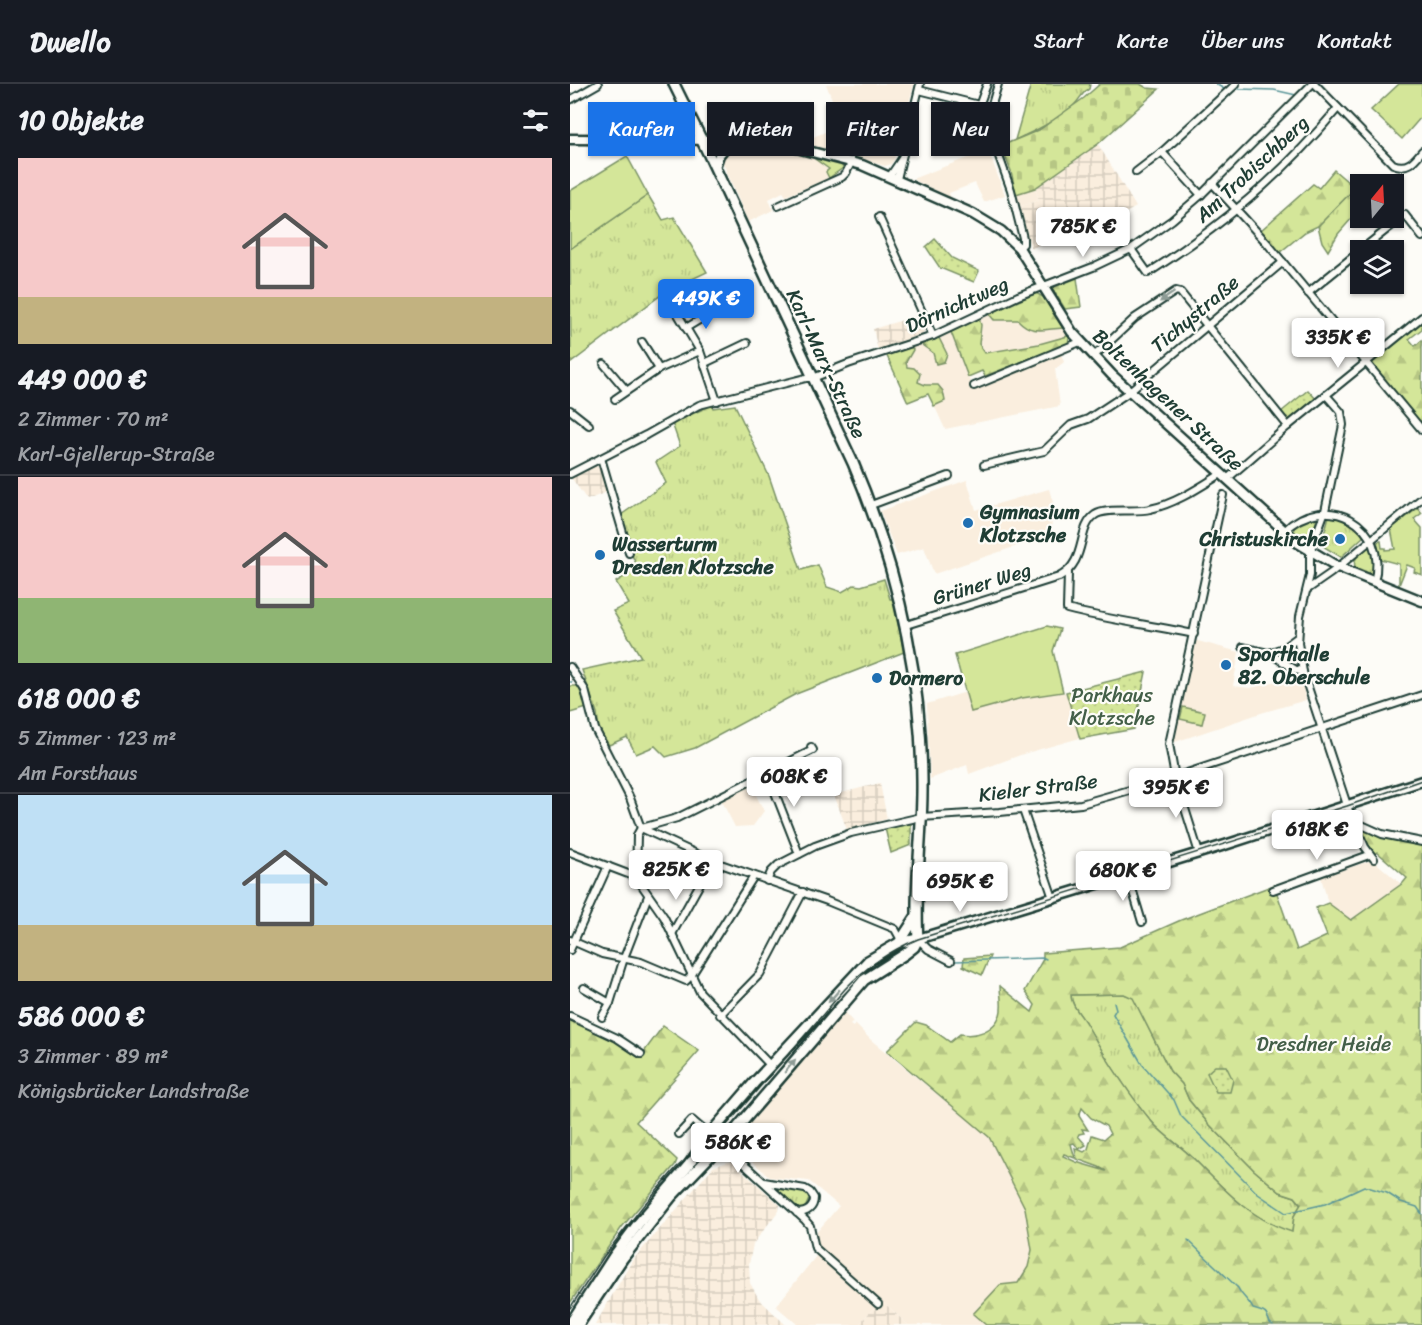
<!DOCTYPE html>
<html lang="de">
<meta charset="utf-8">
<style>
body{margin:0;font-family:Sriracha,sans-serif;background:#20242c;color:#f1f3f6;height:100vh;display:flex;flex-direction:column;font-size:22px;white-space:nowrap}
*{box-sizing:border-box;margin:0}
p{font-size:20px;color:#9ea1a6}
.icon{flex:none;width:33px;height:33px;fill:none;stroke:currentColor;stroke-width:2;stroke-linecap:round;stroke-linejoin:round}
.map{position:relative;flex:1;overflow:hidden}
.drawer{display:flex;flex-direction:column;background:#171b24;width:570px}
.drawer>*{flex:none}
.banner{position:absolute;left:18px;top:18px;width:570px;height:54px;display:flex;gap:12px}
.needle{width:39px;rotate:18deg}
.fabs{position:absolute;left:780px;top:90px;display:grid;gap:12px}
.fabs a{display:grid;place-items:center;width:54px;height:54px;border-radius:0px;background:#171b24;box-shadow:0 2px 4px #0004;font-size:30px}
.price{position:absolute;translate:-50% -51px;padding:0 14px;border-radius:6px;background:#fff;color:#222;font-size:20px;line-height:39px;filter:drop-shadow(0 2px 3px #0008)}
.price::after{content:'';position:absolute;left:50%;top:36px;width:18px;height:14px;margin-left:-9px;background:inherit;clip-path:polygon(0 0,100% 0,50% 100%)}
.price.selected{background:#1a73e8;color:#fff}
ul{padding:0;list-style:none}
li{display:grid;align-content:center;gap:12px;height:318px;padding:0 18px}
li+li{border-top:2px solid #363941}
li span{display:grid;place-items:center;height:186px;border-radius:0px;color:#555}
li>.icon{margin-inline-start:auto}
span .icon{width:108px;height:108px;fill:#fffc;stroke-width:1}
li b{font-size:26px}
h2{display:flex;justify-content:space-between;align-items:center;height:72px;padding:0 18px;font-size:26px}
.chip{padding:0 21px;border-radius:0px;background:#171b24;box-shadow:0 2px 4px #0004;font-size:21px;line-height:54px}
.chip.selected{background:#1a73e8;color:#fff}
header{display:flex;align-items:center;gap:36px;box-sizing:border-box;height:84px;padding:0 30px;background:#171b24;border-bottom:2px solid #363941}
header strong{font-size:28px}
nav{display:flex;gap:33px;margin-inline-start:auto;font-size:21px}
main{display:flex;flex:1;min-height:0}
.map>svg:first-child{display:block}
.built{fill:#faeede}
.industrial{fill:url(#industrial-grid)}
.grass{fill:url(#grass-tufts);stroke:#7a9266;stroke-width:1.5}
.forest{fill:url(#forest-firs);stroke:#7a9266;stroke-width:1.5;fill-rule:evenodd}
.cemetery{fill:url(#cemetery-stones);stroke:#7a9266;stroke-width:1.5}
.park{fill:url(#park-dots);stroke:#7a9266;stroke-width:1.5}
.garden{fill:#d4e699;stroke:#7a9266;stroke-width:1.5}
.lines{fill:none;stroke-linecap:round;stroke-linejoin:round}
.stream{stroke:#5a9699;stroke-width:1.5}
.street-casing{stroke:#1f3d34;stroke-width:10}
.secondary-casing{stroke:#1f3d34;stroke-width:13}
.primary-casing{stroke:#1f3d34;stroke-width:14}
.street{stroke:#fdfcf7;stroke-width:6}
.secondary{stroke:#fdfcf7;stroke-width:8}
.primary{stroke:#fdfcf7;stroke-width:9}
.tram{stroke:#1f3d34;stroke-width:1.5}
.oneway{fill:#8e9c96}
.poi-dot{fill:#1f6fb2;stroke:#fdfcf7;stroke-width:2}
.labels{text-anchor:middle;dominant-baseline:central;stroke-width:4.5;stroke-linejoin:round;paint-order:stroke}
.street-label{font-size:20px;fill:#1f3d34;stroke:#fdfcf7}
.poi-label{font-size:20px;font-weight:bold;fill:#1f3d34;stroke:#fdfcf7;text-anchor:start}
.park-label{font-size:20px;fill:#435f48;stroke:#fdfcf7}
</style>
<header>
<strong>Dwello</strong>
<nav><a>Start</a><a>Karte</a><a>Über uns</a><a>Kontakt</a></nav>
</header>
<main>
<section class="drawer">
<h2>10 Objekte<svg class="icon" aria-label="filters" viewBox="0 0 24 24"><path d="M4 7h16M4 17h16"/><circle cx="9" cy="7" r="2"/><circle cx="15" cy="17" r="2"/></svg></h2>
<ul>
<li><span style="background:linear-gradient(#f6c9c9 75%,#c2b280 0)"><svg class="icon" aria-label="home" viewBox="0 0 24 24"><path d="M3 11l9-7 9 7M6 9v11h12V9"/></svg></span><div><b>449 000 €</b><p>2 Zimmer · 70 m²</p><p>Karl-Gjellerup-Straße</p></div></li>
<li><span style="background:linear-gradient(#f6c9c9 65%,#8fb573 0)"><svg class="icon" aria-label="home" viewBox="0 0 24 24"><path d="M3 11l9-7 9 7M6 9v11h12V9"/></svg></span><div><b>618 000 €</b><p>5 Zimmer · 123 m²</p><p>Am Forsthaus</p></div></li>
<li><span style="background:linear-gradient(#bfe0f5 70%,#c2b280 0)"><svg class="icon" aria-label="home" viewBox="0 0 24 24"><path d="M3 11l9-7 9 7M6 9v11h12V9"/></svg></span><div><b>586 000 €</b><p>3 Zimmer · 89 m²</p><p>Königsbrücker Landstraße</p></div></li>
</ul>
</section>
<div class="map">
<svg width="852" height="1241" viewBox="0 0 852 1241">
<defs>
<pattern id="industrial-grid" width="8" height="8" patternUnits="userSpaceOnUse" patternTransform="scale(1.5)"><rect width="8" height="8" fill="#faeede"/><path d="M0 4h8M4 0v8" fill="none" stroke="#d6cdbf"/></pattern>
<pattern id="grass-tufts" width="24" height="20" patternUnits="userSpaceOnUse" patternTransform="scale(1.5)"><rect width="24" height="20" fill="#d4e699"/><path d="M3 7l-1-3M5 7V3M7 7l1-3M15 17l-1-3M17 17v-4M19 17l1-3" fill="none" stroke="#b6c684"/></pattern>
<pattern id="forest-firs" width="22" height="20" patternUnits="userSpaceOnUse" patternTransform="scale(1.5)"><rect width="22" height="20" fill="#d4e699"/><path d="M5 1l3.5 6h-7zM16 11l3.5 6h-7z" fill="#b6c684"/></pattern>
<pattern id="cemetery-stones" width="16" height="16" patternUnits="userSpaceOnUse" patternTransform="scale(1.5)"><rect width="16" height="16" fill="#d4e699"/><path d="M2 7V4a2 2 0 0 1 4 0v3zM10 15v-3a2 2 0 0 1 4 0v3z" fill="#b6c684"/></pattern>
<pattern id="park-dots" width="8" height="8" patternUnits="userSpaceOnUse" patternTransform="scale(1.5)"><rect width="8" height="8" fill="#d4e699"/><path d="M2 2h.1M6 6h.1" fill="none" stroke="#b6c684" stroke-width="1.8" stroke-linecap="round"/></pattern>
</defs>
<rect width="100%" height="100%" fill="#fdfcf7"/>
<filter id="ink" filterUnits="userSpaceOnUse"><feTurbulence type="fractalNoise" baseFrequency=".0167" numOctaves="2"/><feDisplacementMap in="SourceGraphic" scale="12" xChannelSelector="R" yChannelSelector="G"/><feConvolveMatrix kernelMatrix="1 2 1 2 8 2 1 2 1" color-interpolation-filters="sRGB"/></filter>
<g filter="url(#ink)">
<!-- built -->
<g class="built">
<path d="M256,0H344L324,76L321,80L315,82L231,58L272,41Z"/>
<path d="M172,63L245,72V75L259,86L256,88L259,94L216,112L213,108L199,115L203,126L178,138L153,79L154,70L158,66Z"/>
<path d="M418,66L435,111L414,118L405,99L379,109L381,114L342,95Z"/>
<path d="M465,104L469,116L449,123L446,110Z"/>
<path d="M466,209L473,213L499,254L498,260L415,292L412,287L398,293L404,305L491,270L494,278L485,285L490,322L375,345L359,310L338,318L316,270L381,248Z"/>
<path d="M397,396L406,426L479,405L485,425L479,451L364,490L354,463L327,471L310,427Z"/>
<path d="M624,556L669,568L663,602L680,604L726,592L731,597L736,616L691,629L605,658L601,657Z"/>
<path d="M396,608L401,627L452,614L493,608L497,610L510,654L453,670L399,690L397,681L360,695L357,620Z"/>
<path d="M180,699L194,727L183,742L165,743L150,714Z"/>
<path d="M803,776L831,800L780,836L758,819L751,793Z"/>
<path d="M274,928L283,938L280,941L283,943L285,940L301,956L419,1053L455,1124L462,1166L458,1183L448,1199L404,1230L416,1241H338L311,1216L288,1241H228L206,1222L251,1166L246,1157V1149L269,1122L239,1097L200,1093L172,1069L166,1061V1056Z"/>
</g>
<!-- industrial -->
<g class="industrial">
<path d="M528,60L566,123L505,159L498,146L461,165L449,123L469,116L465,104Z"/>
<path d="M349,231L354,247L352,251L308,266L303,245Z"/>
<path d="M25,382L30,383L37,408L17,416L0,392Z"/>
<path d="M310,699L317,735L277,746L264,711Z"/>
<path d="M161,1077L210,1121L209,1126L183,1160L179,1180L180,1199L189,1215L216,1241H25L62,1177L143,1083Z"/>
<path d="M311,1216L338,1241H288Z"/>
</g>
<!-- grass -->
<g class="grass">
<path d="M461,0H520L519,5C511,9 510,16 503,22C486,37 465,47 445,56Z"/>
<path d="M245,72L271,80L273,84L259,94L256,88L259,85L245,75Z"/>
<path d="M785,104L790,109V125L768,150L758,167L752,158L748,142Z"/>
<path d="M78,111L93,136L104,133L137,188L95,208L1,279L0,165Z"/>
<path d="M142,321L143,324L165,321L199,392L231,486L248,481L257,503L272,508L284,501L291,502L314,495L320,515H323L334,568L226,610L125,664L96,673L85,662L66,670L57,653L39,661L29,646L27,629L12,586L71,573L43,527L59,520L46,498L68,484L60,467L51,431L96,399L86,378L110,362L102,339Z"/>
<path d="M759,432C774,434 785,440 794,452L771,473L751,461Z"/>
<path d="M743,434L747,435L741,454L735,456L724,447L726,442Z"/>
<path d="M800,462L804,480L801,490L785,483C782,473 793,466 800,462Z"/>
<path d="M554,910L563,913L600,987L612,1000L619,1016L638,1039L684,1086L710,1108L725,1113L731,1121L724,1132L722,1149C680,1135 654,1105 624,1075C611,1062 594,1052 582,1038C558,1009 537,976 518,943C513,933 501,922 501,911Z"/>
<path d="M208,1103L236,1109L239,1115L235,1124L227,1125L206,1106Z"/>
</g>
<!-- forest -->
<g class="forest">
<path d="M764,86L785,104L748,142L735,148L709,169L690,147L743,100L749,104Z"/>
<path d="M507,194L511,223L495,225L482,204Z"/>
<path d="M466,209L473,213L493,244C474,245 462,251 448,236H424L419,230Z"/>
<path d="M409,234L411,241L409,260L415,269L469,260L498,252L499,254L498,260L415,292L412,287L398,293L381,248Z"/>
<path d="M852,237V245L839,255L845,262L852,256V340L800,279Z"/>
<path d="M368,252L377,270L374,278L366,280L363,269L352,261L351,258Z"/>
<path d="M341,261L343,266L336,278L337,283L344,284L350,290L348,298L355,301H368L373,307L375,317L364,322L358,310L338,318L316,270Z"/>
<path d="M788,741L852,761V1241H416L403,1230L430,1201L448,1199L458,1183L462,1166L455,1124L419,1053L317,967L346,938L356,941L380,958L390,950C406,953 424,947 430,931C433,923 430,910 430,902L462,928L465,921L455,907L473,875V869L550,863L611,836L704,801L727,866L757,852L746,824L758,819L781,836L833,799L837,794L807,768L804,771L797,763ZM554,910L563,914L600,987L612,1000L619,1016L638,1039L684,1086L710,1108L725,1113L731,1120L724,1132L722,1148C680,1135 654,1105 624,1075C611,1062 594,1052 582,1038C558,1009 537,976 518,943C513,933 501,922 501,911ZM512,1024L521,1034L536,1042L540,1050L534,1055L522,1051L518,1065L514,1068L505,1064L507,1075L529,1083L536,1087L506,1078L493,1072L494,1070L505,1074L501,1060L504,1059L509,1065L516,1061L508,1052L509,1050L514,1049L512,1045L518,1046L509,1032Z"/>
<path d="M420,872L412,891L393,882L394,874Z"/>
<path d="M0,935L47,956L71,972L93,942L129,967L66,1038L107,1076L105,1081L52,1143L0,1219Z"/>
</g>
<!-- cemetery -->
<path class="cemetery" d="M530,0H570L577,4L589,5L528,60L465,104L446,110L441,87L431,62L469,46L514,14Z"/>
<!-- park -->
<g class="park">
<path d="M365,155L382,174L409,187L404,198L370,184L356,163Z"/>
<path d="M738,306L746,315L719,338L711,328Z"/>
<path d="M576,588L564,645L510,655L496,608Z"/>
<path d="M341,740V761L321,769L315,744Z"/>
<path d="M645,982H656L663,996L660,1008H646L637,989Z"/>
</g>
<!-- garden -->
<g class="garden">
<path d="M829,0H852V32L832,55L801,26Z"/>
<path d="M57,72L78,111L0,165V107Z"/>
<path d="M848,424L852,429L844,435L852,444V491L844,488L845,484L837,481L829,501V480L810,475L807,458L811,457L812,464H815V466L825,465L821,445Z"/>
<path d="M477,542L490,545L483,567L493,608L452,614L401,628L385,571Z"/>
<path d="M0,602H8L17,624L0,629Z"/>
<path d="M613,623L635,628L632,640L610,635Z"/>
</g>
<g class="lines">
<!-- stream -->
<g class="stream">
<path d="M646,0L654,5"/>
<path d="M669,5L704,6L726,11"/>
<path d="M0,598H2"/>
<path d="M385,877L474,874L476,875"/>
<path d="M544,918L546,925L543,930L572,980L604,1016L611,1032L688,1110L716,1129L755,1120L794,1102L817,1109L831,1118L847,1123L852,1130"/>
<path d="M618,1156L668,1204C672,1213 679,1216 683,1225C695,1229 695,1226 700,1239L703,1241"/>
</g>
<!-- street casing -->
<g class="street-casing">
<g id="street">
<path d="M745,0L823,80C837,86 844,77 852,67"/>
<path d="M349,6L421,24L428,0"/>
<path d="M0,16L28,0"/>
<path d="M409,22L417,0"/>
<path d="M426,64L441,106L453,154V160L449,164"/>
<path d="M592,68L631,111"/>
<path d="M566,88L592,68L666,0"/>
<path d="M320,92L331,76"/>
<path d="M327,95L350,0"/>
<path d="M642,99L697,159L852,346"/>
<path d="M208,122L272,93L276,89L282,77"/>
<path d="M309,133L363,252"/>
<path d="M561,165L578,189C652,142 711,92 768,24"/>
<path d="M791,166L835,131L852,153"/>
<path d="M738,209L790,167"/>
<path d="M97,212L130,267L147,317"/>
<path d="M116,244L144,227"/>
<path d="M72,258L89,285"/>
<path d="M524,272L565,234L606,207L610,208L718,342"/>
<path d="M135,279L177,259"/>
<path d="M34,280L56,306"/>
<path d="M404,302L510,258"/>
<path d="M756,311L771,328L773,341L755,427L740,468V491L730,532L728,559L733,588L779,727L795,763L804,775"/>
<path d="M45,315L89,285L130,267"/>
<path d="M0,326L19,341"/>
<path d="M31,374L59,469"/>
<path d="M414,381L474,367L501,341L518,335L556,310L713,178"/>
<path d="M0,390L76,351L129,321L236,294H243L278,280L363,252L448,212L523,183L561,165L602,136L631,111L742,0"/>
<path d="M657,395L718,342L852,233"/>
<path d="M301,421L379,392"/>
<path d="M714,447C756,405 820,441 804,498"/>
<path d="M498,489L497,525C539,536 581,541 624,550"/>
<path d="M738,505L761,489L852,414"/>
<path d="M336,541L489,493C518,477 506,445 525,431C537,423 565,429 580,425C605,420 630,403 651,390"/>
<path d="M673,563L699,569L726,586L733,588"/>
<path d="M699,569L713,564L728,553"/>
<path d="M0,583L15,606L25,645L60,714L71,744"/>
<path d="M197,688L229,770"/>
<path d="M453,726L483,814"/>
<path d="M783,737L812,750L852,758"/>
<path d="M71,744L142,777L257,817L325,845L331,856"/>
<path d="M71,744L67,751L66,793L94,833L130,908L200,981"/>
<path d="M72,744L107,734L243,666L241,663"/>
<path d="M0,768L66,793"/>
<path d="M629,769L605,693L599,660L653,411"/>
<path d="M558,791L572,838"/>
<path d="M197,797L201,788L208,781L245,762L281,749L351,733L430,728L511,720L605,693L852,611"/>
<path d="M703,806L799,771"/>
<path d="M102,850L132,796"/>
<path d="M348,855L358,865L381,877"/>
<path d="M0,856L32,870L71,878L116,897L121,892"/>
<path d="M0,866L38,782"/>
<path d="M121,892L184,792"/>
<path d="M14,904L40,919"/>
<path d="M150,931L190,890L233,808"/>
<path d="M0,932L47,954L71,970"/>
<path d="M32,933L40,919L54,874L78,812"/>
<path d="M109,1050L122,1036L178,1084L235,1136L240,1142L245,1164L308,1220"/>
<path d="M194,1098L235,1105L240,1108L244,1114C244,1124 237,1129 227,1129"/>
</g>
</g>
<!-- secondary casing -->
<g class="secondary-casing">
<g id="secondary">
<path d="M0,55L167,56L219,62L292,81L403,130L431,147L449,164L502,248L542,291L728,459L768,483L852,517"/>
<path d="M101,55L114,43L118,29"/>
<path d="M145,83L149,71L161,56"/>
<path d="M348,855L655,761L852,697"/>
</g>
</g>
<!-- primary casing -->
<g class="primary-casing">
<g id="primary">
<path d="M104,0L139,71L283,379C326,480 351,585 352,696C353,749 344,802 348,855"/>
<path d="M329,859L346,833"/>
<path d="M0,1240L44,1172L68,1140L118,1082L146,1043L184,999L298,877L329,859L348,855"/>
<path d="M8,1241L52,1175L101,1113L168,1043L294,896L335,870L344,863L348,855"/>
</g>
</g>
<!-- street -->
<use href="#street" class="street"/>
<!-- secondary -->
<use href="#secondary" class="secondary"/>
<!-- primary -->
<use href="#primary" class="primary"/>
<!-- tram -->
<path class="tram" d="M0,1224L34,1172L73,1122L107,1083L156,1042L275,905C297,882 319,867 348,855L777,722L852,696"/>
</g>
<!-- one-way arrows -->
<defs><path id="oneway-solid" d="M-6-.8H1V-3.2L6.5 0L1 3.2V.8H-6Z" transform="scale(1.5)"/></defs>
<g class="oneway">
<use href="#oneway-solid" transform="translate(597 213) rotate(146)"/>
<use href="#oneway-solid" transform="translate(264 912) rotate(131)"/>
<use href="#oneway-solid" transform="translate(220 982) rotate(-51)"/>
</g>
</g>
<!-- markers -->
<g class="poi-dot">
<circle cx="398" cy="439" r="6"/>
<circle cx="770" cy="455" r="6"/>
<circle cx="30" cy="471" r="6"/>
<circle cx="656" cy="581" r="6"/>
<circle cx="307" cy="594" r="6"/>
</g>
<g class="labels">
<!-- street labels -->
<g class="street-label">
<text transform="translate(682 85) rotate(-43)">Am Trobischberg</text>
<text transform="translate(387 221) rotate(-24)">Dörnichtweg</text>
<text transform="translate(625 230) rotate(-40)">Tichystraße</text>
<text transform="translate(256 280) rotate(65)">Karl-Marx-Straße</text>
<text transform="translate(598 316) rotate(43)">Boltenhagener Straße</text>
<text transform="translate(412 500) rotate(-17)">Grüner Weg</text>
<text transform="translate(468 704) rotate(-7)">Kieler Straße</text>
</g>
<!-- poi labels -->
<g class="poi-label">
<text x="410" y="428">Gymnasium<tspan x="410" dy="23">Klotzsche</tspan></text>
<text x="758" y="455" text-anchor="end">Christuskirche</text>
<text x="42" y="460">Wasserturm<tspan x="42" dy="23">Dresden Klotzsche</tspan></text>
<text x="668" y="570">Sporthalle<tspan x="668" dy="23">82. Oberschule</tspan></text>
<text x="319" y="594">Dormero</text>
</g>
<!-- park labels -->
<g class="park-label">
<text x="542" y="611">Parkhaus<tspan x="542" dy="23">Klotzsche</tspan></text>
<text x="754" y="960">Dresdner Heide</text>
</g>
</g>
</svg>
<div class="fabs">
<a><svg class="needle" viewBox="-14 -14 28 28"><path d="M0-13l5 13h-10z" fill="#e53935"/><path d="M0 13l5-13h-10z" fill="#9ea1a6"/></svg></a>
<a><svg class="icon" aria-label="layers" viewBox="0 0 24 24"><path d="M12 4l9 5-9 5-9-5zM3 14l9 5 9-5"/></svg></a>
</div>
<b class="price" style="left:513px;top:174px">785K €</b>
<b class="price selected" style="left:136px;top:246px">449K €</b>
<b class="price" style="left:768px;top:285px">335K €</b>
<b class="price" style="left:224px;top:724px">608K €</b>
<b class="price" style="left:606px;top:735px">395K €</b>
<b class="price" style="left:747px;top:777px">618K €</b>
<b class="price" style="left:106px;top:817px">825K €</b>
<b class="price" style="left:553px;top:818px">680K €</b>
<b class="price" style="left:390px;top:829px">695K €</b>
<b class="price" style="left:168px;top:1090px">586K €</b>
<div class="banner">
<a class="chip selected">Kaufen</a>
<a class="chip">Mieten</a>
<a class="chip">Filter</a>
<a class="chip">Neu</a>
</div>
</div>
</main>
